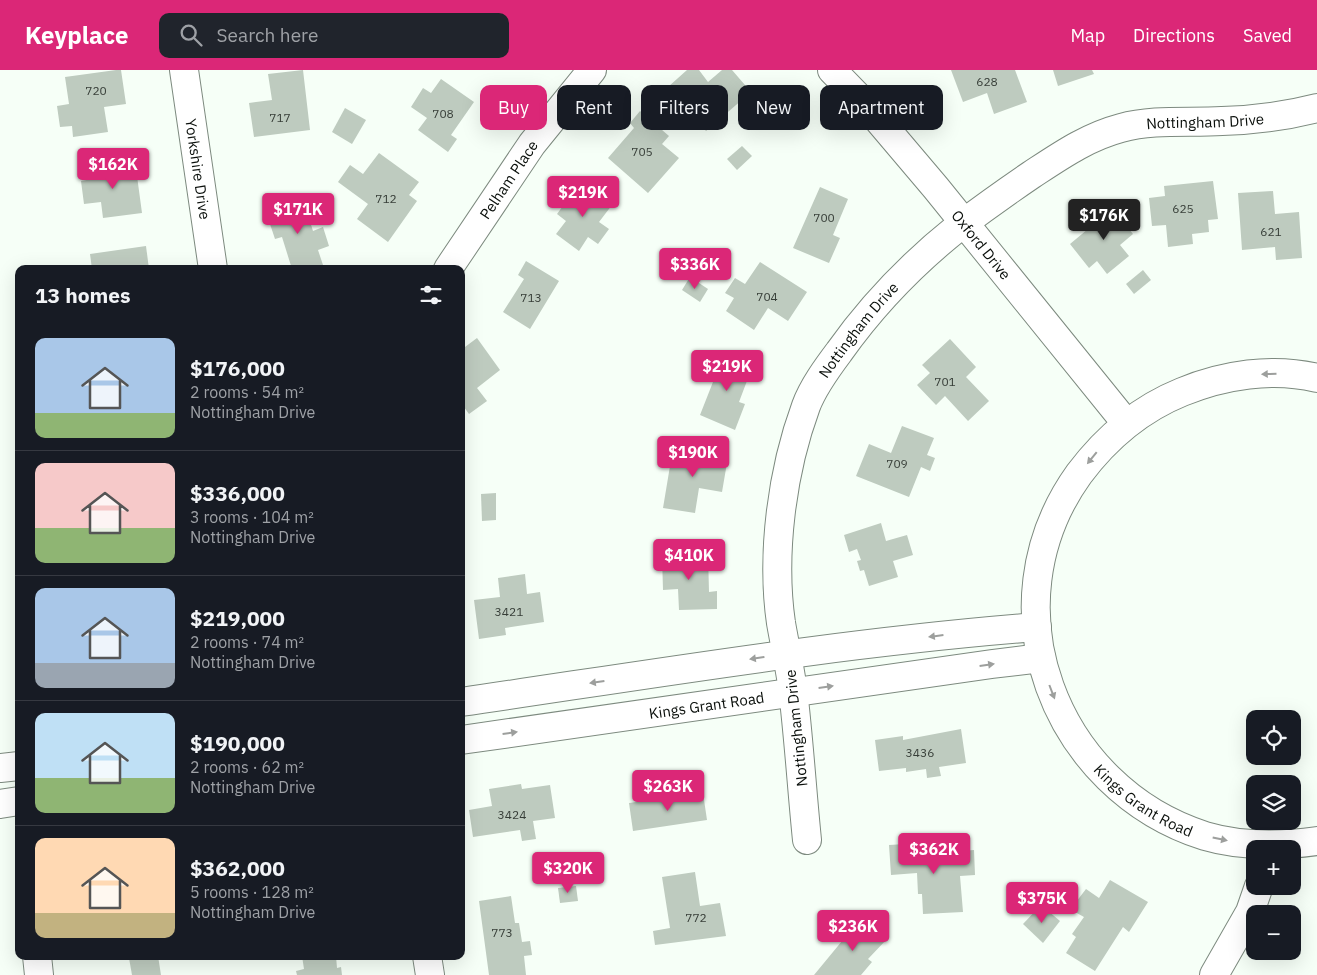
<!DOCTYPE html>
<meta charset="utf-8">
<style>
body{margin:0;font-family:"IBM Plex Sans",sans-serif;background:#20242c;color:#f1f3f6;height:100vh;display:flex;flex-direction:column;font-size:19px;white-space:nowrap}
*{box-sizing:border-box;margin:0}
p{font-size:16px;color:#9ea1a6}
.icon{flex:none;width:28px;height:28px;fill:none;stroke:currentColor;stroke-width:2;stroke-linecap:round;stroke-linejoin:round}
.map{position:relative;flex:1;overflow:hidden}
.details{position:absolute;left:15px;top:195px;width:450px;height:695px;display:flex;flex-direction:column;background:#171b24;border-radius:10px;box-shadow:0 5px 20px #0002}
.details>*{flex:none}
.hud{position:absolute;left:480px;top:15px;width:475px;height:45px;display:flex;gap:10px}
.buttons{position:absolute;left:1246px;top:640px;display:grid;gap:10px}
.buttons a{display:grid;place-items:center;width:55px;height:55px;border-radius:10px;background:#171b24;box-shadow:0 5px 20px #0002;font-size:25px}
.price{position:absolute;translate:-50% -42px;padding:0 11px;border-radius:5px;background:#db2777;color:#fff;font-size:16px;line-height:32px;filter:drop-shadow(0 1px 2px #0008)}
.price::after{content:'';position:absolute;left:50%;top:30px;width:15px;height:11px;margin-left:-8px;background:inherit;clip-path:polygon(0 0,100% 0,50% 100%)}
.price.selected{background:#222;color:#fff}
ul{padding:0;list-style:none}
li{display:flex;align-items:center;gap:15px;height:125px;padding:0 20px}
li+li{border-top:1px solid #363941}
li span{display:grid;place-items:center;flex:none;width:140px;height:100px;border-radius:10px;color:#555}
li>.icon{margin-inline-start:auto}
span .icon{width:60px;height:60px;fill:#fffc;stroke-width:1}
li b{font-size:21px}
h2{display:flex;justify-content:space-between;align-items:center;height:60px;padding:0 20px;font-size:21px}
.chip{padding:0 18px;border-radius:10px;background:#171b24;box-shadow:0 5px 20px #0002;font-size:18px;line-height:45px}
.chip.selected{background:#db2777;color:#fff}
header{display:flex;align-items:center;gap:30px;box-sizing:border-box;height:70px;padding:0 25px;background:#db2777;color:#fff}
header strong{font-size:24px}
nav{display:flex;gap:28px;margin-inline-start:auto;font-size:18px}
.search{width:350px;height:45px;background:#20242c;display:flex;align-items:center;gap:12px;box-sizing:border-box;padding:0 18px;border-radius:10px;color:#9ea1a6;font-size:19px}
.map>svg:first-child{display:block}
.building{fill:#becbbf}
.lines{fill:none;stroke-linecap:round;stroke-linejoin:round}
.minor-casing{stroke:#7d8a7f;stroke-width:30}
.minor{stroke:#fff;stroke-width:28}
.oneway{fill:#9d9f9d}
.labels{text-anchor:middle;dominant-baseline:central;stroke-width:4.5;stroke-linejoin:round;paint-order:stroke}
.number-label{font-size:12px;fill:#373e38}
.street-label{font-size:15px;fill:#0a0f0b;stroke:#fff}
</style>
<header>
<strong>Keyplace</strong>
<div class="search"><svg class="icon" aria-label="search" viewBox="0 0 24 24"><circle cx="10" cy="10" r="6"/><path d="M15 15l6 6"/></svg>Search here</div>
<nav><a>Map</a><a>Directions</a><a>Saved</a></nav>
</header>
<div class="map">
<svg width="1317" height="905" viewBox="0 0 1317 905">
<rect width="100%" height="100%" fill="#f6fff7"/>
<!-- building -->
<g class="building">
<path d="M116,0H121L126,34L104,37L108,62L73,67L72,56L60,57L57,36L69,34L65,7Z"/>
<path d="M303,0L310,60L254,67L249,33L272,30L268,4Z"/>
<path d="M687,0H699L708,12L722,0H732L751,22L706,61L668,17Z"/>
<path d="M951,0H1015L1027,32L994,44L987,23L963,32Z"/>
<path d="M1053,0H1092L1094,4L1058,16Z"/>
<path d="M441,9L474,32L451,65L457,69L448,82L418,60L427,48L411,37L423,18L431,23Z"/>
<path d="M345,38L366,50L352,74L332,62Z"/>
<path d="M640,41L669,66L662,74L679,88L648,123L608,88L634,58L630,53Z"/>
<path d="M742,76L752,86L737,100L727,89Z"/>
<path d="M379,83L419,112L409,125L417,131L388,172L357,149L368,134L338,112L350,95L363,104Z"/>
<path d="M125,90L127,108L137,106L142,143L103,148L101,132L84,134L81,111L98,108L96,94Z"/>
<path d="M1213,111L1218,149L1208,150L1209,162L1192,164L1193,174L1168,177L1166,155L1152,156L1149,128L1165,126L1164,116Z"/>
<path d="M580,113L612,135L599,152L609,159L598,174L588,167L579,181L556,164L566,151L557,144Z"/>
<path d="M820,117L848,129L833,165L840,168L829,193L793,178Z"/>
<path d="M1273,121L1275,144L1299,142L1302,188L1276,190L1275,177L1242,180L1238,123Z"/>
<path d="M303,130L313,161L323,157L329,176L318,180L323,195L312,199H292L282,167L275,169L266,142Z"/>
<path d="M1109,135L1133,164L1120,175L1129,186L1107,204L1097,191L1089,198L1070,174L1100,149L1097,144Z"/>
<path d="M146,176L149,199H92L90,184Z"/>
<path d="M526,191L559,211L530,259L503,242L524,209L518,205Z"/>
<path d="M760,192L807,222L788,251L768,238L754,260L726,241L734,228L725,223L735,208L745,214Z"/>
<path d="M1143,200L1151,210L1134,224L1126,214Z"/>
<path d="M690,207L708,219L700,232L682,220Z"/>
<path d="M477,268L500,300L477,318L487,331L469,344L461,333V280Z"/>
<path d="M950,269L976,297L966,307L989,331L968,351L945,326L936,335L917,315L930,303L922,295Z"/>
<path d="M724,284L753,295L739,332L745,334L735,360L700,345Z"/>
<path d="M902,356L934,368L927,385L935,388L930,401L921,397L909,427L856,406L869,374L891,383Z"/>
<path d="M673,378L728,387L722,422L699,418L695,443L663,438Z"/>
<path d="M496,423V450L482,451L481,424Z"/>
<path d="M881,453L886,471L907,465L913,485L893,491L898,507L869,516L864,500L860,501L857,491L861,490L857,479L849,482L844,465Z"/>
<path d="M708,483L709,522L717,521V539L679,540L678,519L663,520L662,486Z"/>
<path d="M525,504L527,524L540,522L544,552L505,558L506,565L479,569L474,530L500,527L498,508Z"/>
<path d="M961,659L966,693L939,697L941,706L927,708L926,699L906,702V698L879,701L875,670L903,666V670Z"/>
<path d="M521,714L522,719L550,715L555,748L533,751L536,769L522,771L520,760L473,767L469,740L492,736L489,719Z"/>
<path d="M703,723L707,750L633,761L629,733Z"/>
<path d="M921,773V784L974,780L975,805L960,806L963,842L923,844L922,824H918L917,803L891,805L889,775Z"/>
<path d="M695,802L700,836L720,833L726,866L655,875L653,861L670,858L662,807Z"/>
<path d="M1110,810L1148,832L1129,862L1123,857L1095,901L1066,883L1076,867L1072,864L1084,847L1075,842L1078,839L1073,836L1086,819L1099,828Z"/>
<path d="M576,816L578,831L560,833L558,818Z"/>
<path d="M511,826L515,853H519L522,872L530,871L532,885L524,886L526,905H489L479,831Z"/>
<path d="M1041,835L1060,851L1043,873L1023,854Z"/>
<path d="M861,848L886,870L868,889L872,892L861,905H814Z"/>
<path d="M139,886H158L161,905H132L129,888Z"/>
<path d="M302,886H336L337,898L341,897L342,905H297L296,901L304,899Z"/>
</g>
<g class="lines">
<!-- minor casing -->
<g class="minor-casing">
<g id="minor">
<path id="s1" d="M184,0L213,199"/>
<path id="s2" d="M832,0L864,33L936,118L1126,353"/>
<path id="s3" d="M448,199L532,74L592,0"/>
<path id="s4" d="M1317,308C1273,297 1223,305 1182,322C1140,339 1106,368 1079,404C984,536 1054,718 1205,766C1242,777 1280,776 1317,771"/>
<path d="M461,632C653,604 844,572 1037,557"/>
<path id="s5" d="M461,670L992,594L1041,588"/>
<path d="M0,698L19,696"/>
<path d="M0,734L19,731"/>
<path id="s6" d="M807,770C802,721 799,671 793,621C790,598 785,576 781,553C771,484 782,401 806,336C813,317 827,298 839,282C873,234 912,194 957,158C981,140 1006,122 1031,105C1060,86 1087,67 1121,58C1154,49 1188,53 1222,51C1254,50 1286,46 1317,38"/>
<path d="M37,886L39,905"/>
<path d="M427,886L430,905"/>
<path d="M1214,905L1250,842L1259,816"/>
</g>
</g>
<!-- minor -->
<use href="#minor" class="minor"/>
</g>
<!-- one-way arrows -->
<defs><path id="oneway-solid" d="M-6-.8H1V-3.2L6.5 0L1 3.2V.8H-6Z" transform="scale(1.25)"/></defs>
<g class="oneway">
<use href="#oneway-solid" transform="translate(1269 304) rotate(178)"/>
<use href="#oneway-solid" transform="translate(1092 388) rotate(129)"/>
<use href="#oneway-solid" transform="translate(936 566) rotate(173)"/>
<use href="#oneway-solid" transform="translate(757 588) rotate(172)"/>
<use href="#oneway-solid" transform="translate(987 595) rotate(-8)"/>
<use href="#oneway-solid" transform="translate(597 612) rotate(172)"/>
<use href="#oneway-solid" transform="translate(826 617) rotate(-8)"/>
<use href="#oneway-solid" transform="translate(1052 622) rotate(69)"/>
<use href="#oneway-solid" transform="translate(510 663) rotate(-8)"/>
<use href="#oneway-solid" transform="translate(1220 769) rotate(12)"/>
</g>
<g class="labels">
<!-- number labels -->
<g class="number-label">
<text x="987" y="11">628</text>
<text x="96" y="20">720</text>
<text x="443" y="43">708</text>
<text x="280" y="47">717</text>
<text x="642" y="81">705</text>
<text x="386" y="128">712</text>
<text x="1183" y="138">625</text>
<text x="824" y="147">700</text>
<text x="1271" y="161">621</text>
<text x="767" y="226">704</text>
<text x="531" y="227">713</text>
<text x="945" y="311">701</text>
<text x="897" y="393">709</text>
<text x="509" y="541">3421</text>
<text x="920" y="682">3436</text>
<text x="512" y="744">3424</text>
<text x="696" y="847">772</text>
<text x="502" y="862">773</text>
</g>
<!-- street labels -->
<g class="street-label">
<text stroke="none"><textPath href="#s6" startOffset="952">Nottingham Drive</textPath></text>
<text stroke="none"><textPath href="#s1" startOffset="100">Yorkshire Drive</textPath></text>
<text stroke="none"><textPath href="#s3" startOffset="108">Pelham Place</textPath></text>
<text stroke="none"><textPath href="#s2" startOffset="230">Oxford Drive</textPath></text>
<text stroke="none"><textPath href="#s6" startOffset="532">Nottingham Drive</textPath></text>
<text stroke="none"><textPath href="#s5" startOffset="248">Kings Grant Road</textPath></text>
<text transform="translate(796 658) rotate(-96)">Nottingham Drive</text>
<text stroke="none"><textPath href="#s4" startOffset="646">Kings Grant Road</textPath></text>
</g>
</g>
</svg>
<div class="buttons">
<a><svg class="icon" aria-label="locate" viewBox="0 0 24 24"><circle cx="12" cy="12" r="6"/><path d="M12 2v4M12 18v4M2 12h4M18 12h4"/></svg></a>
<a><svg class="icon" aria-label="layers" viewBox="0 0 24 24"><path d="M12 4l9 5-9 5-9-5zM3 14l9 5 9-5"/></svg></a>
<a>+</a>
<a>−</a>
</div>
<b class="price" style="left:113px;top:120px">$162K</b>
<b class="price" style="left:583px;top:148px">$219K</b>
<b class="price" style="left:298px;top:165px">$171K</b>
<b class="price selected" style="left:1104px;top:171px">$176K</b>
<b class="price" style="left:695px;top:220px">$336K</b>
<b class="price" style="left:727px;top:322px">$219K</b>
<b class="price" style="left:693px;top:408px">$190K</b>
<b class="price" style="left:689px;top:511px">$410K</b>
<b class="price" style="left:668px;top:742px">$263K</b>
<b class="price" style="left:934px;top:805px">$362K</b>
<b class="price" style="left:568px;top:824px">$320K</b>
<b class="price" style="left:1042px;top:854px">$375K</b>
<b class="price" style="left:853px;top:882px">$236K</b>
<div class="hud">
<a class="chip selected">Buy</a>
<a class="chip">Rent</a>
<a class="chip">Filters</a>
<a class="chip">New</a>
<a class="chip">Apartment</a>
</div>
<section class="details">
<h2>13 homes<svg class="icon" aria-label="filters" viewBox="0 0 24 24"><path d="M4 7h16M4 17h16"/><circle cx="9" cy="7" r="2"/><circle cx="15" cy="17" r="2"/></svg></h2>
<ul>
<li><span style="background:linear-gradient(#a9c7e8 75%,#8fb573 0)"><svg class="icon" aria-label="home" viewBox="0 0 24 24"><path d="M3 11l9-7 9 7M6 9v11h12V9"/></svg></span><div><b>$176,000</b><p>2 rooms · 54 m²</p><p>Nottingham Drive</p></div></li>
<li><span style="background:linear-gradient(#f6c9c9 65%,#8fb573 0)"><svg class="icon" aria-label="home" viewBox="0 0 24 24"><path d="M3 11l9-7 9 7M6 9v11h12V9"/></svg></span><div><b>$336,000</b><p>3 rooms · 104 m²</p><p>Nottingham Drive</p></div></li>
<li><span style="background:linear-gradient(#a9c7e8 75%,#9aa5b1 0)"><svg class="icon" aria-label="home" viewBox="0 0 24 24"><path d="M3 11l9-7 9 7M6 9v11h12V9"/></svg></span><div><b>$219,000</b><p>2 rooms · 74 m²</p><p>Nottingham Drive</p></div></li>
<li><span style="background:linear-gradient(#bfe0f5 65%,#8fb573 0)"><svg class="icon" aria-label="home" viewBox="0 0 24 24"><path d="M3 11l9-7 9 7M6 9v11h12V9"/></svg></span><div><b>$190,000</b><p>2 rooms · 62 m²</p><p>Nottingham Drive</p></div></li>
<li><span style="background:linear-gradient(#ffd9b3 75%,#c2b280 0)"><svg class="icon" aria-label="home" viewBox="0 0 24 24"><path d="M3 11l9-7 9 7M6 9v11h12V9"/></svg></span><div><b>$362,000</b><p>5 rooms · 128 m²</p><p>Nottingham Drive</p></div></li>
</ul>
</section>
</div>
